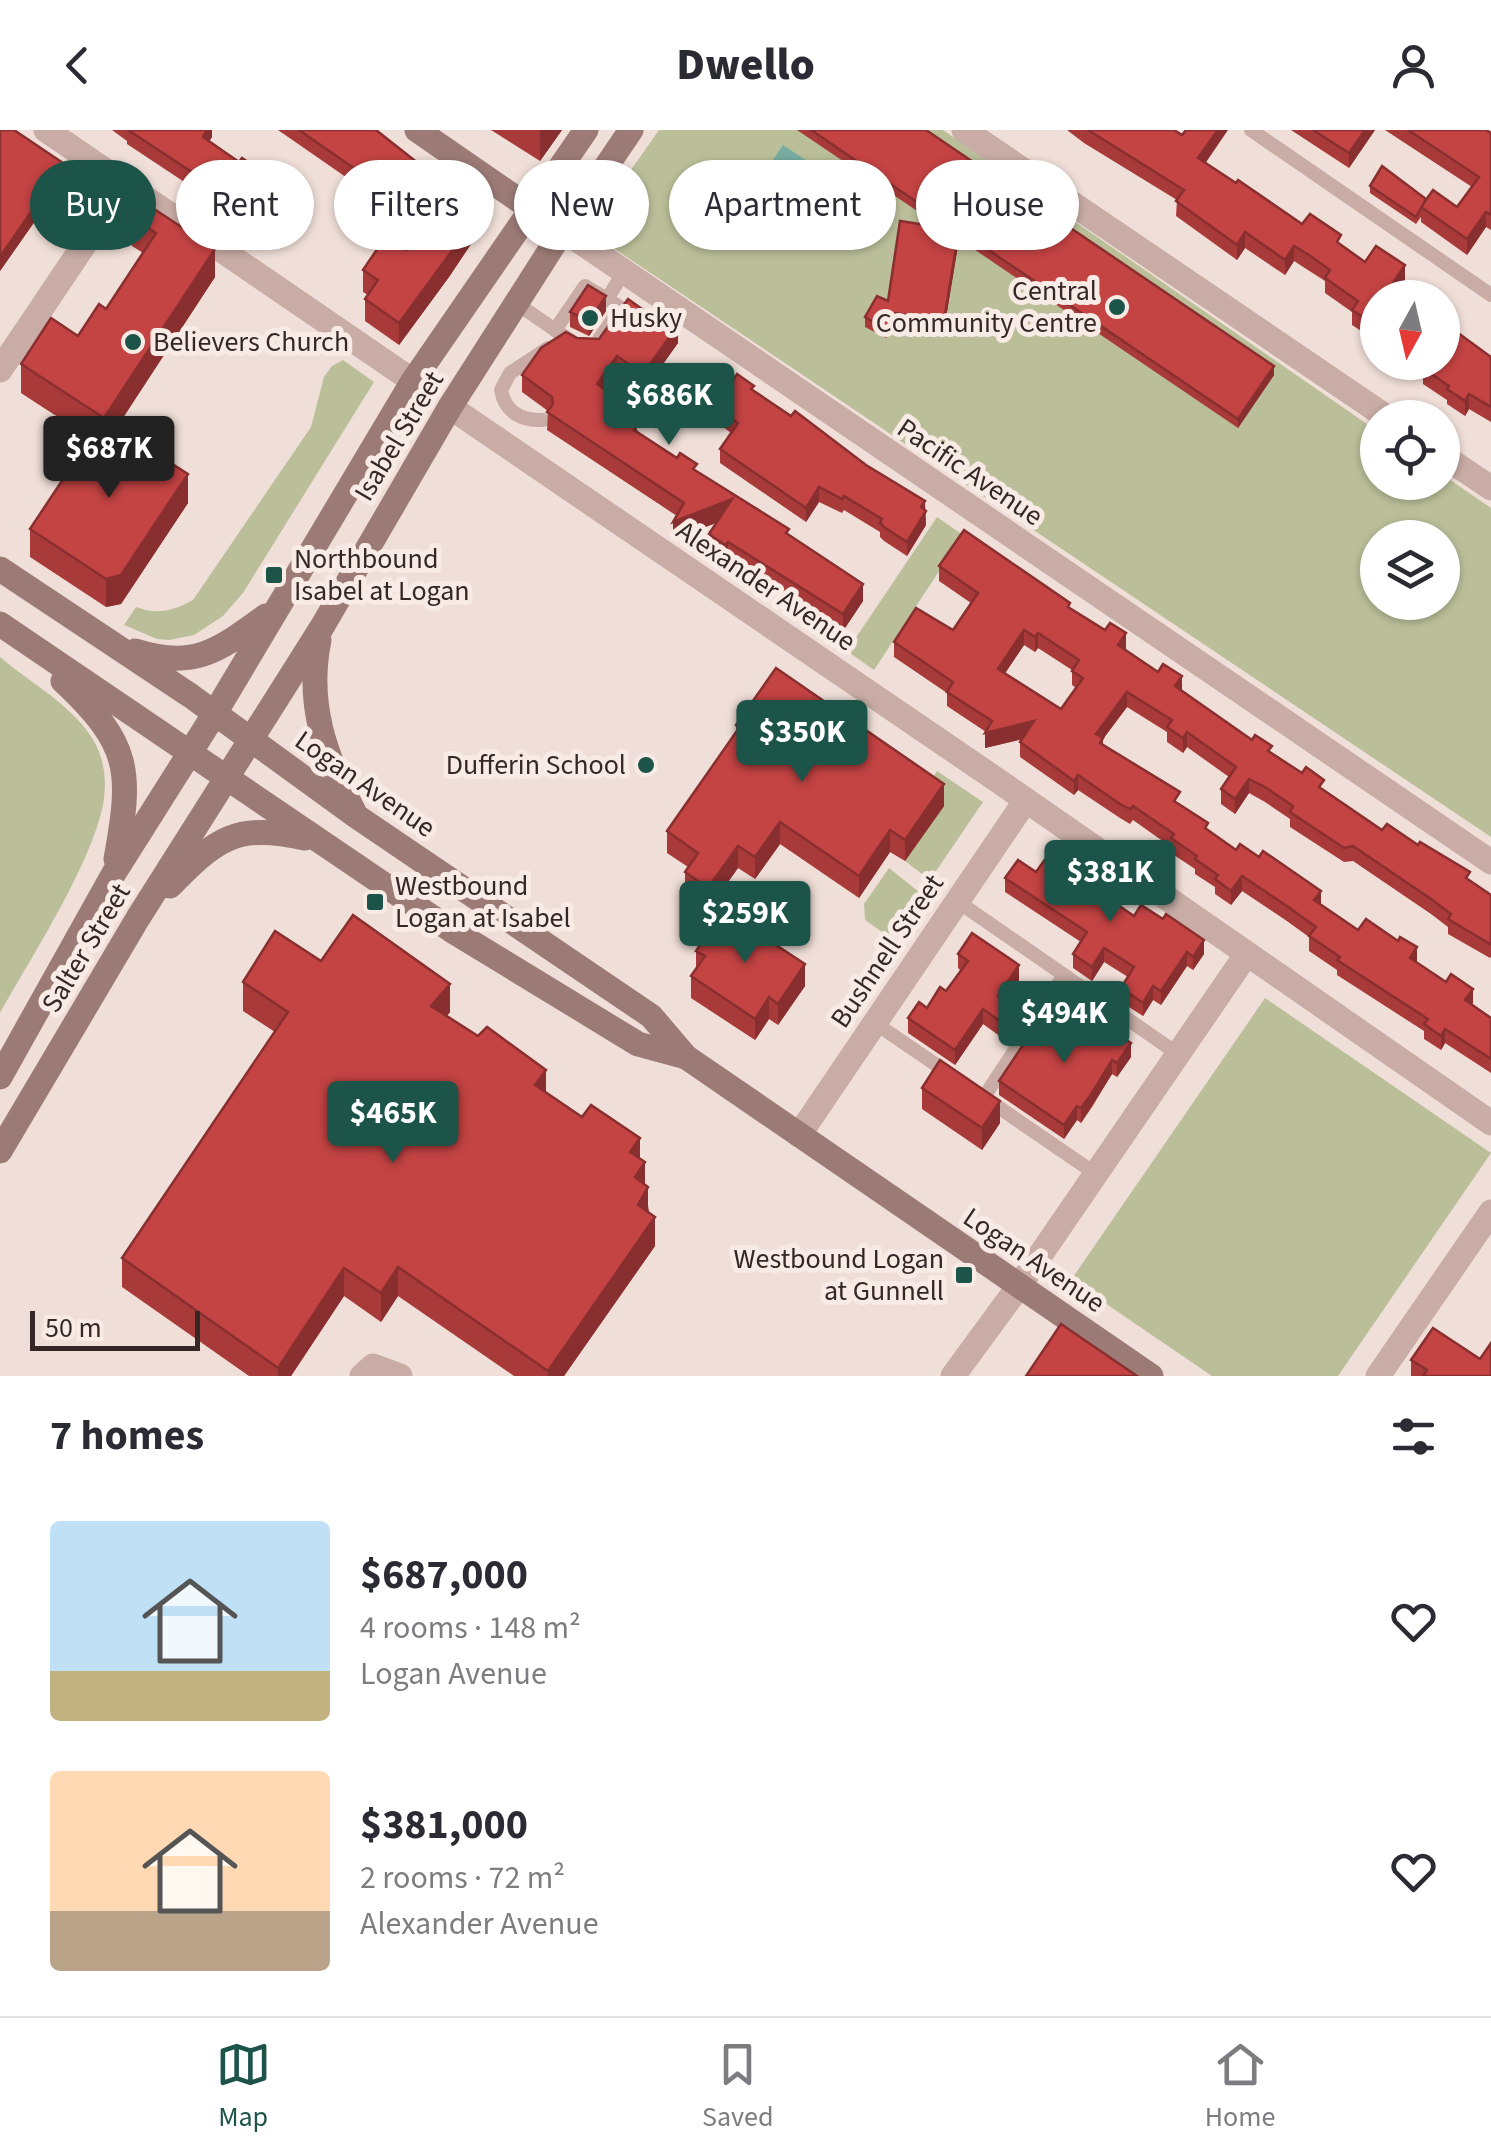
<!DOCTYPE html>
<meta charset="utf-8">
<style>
body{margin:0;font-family:"Source Sans 3",sans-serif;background:#f7f7f7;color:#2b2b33;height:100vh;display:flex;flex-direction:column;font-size:38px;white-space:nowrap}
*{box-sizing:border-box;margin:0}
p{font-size:32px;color:#7c7c81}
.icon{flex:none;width:55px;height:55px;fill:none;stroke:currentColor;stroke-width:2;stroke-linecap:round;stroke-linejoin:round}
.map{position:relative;height:1246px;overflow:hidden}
.panel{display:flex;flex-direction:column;background:#fff;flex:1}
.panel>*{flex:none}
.banner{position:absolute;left:30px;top:30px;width:1432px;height:90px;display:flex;gap:20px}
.needle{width:65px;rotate:188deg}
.tools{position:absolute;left:1360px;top:150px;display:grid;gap:20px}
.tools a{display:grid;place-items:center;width:100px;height:100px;border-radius:50%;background:#fff;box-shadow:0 2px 8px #0004;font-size:50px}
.scale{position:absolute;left:30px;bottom:25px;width:170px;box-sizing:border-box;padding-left:10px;border:5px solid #342726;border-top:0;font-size:28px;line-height:35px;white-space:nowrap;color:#342726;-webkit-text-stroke:8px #f8eae4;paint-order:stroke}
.price{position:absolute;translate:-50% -85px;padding:0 22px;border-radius:10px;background:#1d544a;color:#fff;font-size:32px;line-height:65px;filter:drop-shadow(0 2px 5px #0008)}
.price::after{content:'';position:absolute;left:50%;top:60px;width:30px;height:22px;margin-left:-15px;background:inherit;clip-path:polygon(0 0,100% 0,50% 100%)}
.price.on{background:#222;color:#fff}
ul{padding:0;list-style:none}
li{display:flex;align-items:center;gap:30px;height:250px;padding:0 50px}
li span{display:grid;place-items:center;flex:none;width:280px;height:200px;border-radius:10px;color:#555}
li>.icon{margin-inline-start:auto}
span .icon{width:120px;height:120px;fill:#fffc;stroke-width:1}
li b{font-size:42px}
h2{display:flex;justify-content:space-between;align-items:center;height:120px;padding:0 50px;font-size:42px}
.tag{padding:0 35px;border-radius:45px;background:#fff;box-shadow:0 2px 8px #0004;font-size:35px;line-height:90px}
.tag.on{background:#1d544a;color:#fff}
header{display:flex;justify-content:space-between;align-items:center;height:130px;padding:0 50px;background:#fff;font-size:45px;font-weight:800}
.tab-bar{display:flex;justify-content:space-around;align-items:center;height:140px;border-top:2px solid #e1e1e2;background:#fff;font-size:28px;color:#7c7c81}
.tab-bar a{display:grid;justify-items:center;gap:5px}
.tab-bar .on{color:#1d544a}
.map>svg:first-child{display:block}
.green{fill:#bbbf99;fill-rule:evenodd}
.water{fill:#78ada2}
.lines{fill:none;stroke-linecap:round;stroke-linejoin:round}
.lane{stroke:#c8aca5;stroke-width:14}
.street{stroke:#c8aca5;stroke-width:25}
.secondary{stroke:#9c7b76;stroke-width:25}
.wall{fill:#a93a3a;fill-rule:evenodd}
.shaded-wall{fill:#892f2f}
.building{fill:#c44343;stroke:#892f2f;stroke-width:2.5;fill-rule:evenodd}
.poi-dot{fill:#1d544a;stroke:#f8eae4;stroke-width:4}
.labels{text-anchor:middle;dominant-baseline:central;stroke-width:10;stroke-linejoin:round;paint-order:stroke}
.poi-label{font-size:28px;fill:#342726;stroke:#f8eae4;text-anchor:start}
.street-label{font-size:28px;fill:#342726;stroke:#f8eae4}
</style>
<header><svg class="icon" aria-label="back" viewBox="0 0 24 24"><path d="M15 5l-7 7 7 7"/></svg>Dwello<svg class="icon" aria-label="person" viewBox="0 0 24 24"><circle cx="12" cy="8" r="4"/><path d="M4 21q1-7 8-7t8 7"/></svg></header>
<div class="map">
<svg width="1491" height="1246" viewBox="0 0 1491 1246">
<rect width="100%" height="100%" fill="#f0dfd8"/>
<!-- green -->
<g class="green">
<path d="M659,0H943L1377,301L1378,352H1442L1443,345L1491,378V707L588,101ZM1378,408H1442V472H1378Z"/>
<path d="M343,230L374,252L243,463L223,486L194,505L169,510L157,509L124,495L136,477C158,485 172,481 193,470L311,297L324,247L332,236Z"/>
<path d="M937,387L963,405L874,540L847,521Z"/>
<path d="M0,527C30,553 71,574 92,608C105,628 107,652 103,675C90,737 32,826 0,883Z"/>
<path d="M937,641L983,672L930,750L905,731L943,676L923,662Z"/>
<path d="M889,738L919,762L888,806L865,790L864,774Z"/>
<path d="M1265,868L1491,1023L1338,1246H1212L1071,1150Z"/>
</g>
<!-- water -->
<path class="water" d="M783,15L848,58L832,83L766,40Z"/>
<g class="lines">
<!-- lane -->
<g class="lane">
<path d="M1251,0L1491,165"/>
<path d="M516,173L577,215"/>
<path d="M555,200L585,156L607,169L624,142"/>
<path d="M599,209L621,178L607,169"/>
<path d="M543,290C521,291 505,282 501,260L510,243L548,218"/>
<path d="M957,771L1178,924"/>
<path d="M875,893L951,945"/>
<path d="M984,967L1064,845"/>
<path d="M985,968L1096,1044"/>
</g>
<!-- street -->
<g class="street">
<path d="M46,0L413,251"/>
<path d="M964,0L1388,288"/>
<path d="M563,100L1491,732"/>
<path d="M0,240L125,54"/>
<path d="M450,277L997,650L1491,993"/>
<path d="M1442,325L1491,358"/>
<path d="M799,1005L1026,670"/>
<path d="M362,1246L373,1236L400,1246"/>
<path d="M953,1246L1019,1156L1246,825"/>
<path d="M1378,1246L1491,1082"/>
</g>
<!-- secondary -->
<g class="secondary">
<path d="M417,0L546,89"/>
<path d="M0,439L191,566L356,686L651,886L686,927L1151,1246"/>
<path d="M0,494L451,800L638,914L686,927"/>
<path d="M319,510C306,574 325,625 354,682"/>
<path d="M135,521C195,540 219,520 266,486"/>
<path d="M63,551C131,615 132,640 116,729"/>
<path d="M170,756C217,708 236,693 305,708"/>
<path d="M0,947L114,743L215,583L413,251L586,0"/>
<path d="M0,1021L138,788L322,497L450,277L563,100L631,0"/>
</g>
</g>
<!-- wall -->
<g class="wall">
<path d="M0,0L72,53L43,97L35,91L0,141Z"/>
<path d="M112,0H212V7L209,11L285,71L266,100L213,64L210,69L127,14V11Z"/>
<path d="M278,0H376L414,44L385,86L366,72V61Z"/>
<path d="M491,0H562L540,31Z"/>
<path d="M797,0H926L1274,245L1238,298L959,109L944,200L895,192L886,208L865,197V187L888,171L941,97Z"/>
<path d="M1067,0H1174L1206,33L1236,53L1302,94L1341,115L1365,132L1405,150L1378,168V221L1375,219V210L1352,195V182L1325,163V151L1294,131L1285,145L1245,118L1237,130L1176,86L1177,70L1084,13Z"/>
<path d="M1291,0H1375L1349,38Z"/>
<path d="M1385,0H1477L1491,3V100L1486,97L1467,125L1421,92V87L1416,94L1370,63V56L1457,77L1472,57Z"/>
<path d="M142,71L215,147L116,298L188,373L121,474L106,477L30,427V399L90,308L21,263V234L78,206L106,179L143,123L132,116V87Z"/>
<path d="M491,84L449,147L399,215L365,191V169L368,165L363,162V140Z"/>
<path d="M606,181L589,206L570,197V182Z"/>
<path d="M1447,194L1491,227V292L1469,279L1465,286L1447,274V270L1423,254V238L1426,234L1424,232H1442Z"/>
<path d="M577,208L678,213L643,262L617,243L605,260L623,280L640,304L789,405L863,471L843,501L728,429L725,432L709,421V404L716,393L673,409L677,386L547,300L548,281L522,262V245Z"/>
<path d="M754,260L925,380L926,395L907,426L884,411L880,407V402L844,380L842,383L819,372L806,392L720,333V319L731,303L719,294V280L722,276V266Z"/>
<path d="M939,436L1070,478L1126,518L1125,520L1181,561L1382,700L1470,751L1491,765V827L1490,828L1448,804V797L1431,784L1353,731L1344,732L1290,697V689L1265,672L1249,663L1235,684L1221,674V659L1229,647L1187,617L1183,623L1167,612V602L1127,577L1103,609V614L1180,675L1208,701L1358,800L1417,832L1491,888V943L1445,913L1441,920L1424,909V901L1337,845V840L1309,821V807L1284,789L1242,761L1231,775L1215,764V757L1195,744V739L1171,723V717L1133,690L1130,694L1120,688L1078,660L1074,665L1020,627V612L1023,609L985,618L986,602L947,576V563L894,527V512L953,500L971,473L939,451ZM1024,515L1035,522L1038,518L1072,540V555L1076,558L1061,579L1005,543Z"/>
<path d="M736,595L944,676L905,731L890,722L859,768L780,714L755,749L738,738L708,780L685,764V742L688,737L667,723V701L736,603Z"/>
<path d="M1068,740L1134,786L1204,824L1193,840L1187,836L1161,875L1153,870L1143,886L1121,872V858L1128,847L1104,832L1092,851L1073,838V824L1081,812L1005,762V748Z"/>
<path d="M696,821L805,856L778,895L769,889L755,910L691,868V846L696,838Z"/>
<path d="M958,824L1019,850L1005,871L1018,895L1008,912L983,894L955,935L908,903V888L927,878L946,861L961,841L958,838Z"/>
<path d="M321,831L450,882L447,886L546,963L640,1029L655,1116L564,1246H514L398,1166L381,1192L344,1166L291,1246H249L122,1157V1128L275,902L243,881V852Z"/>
<path d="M1057,912L1131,927L1117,947L1112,944L1092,977L1081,993L1077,990L1064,1009L999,965V951Z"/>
<path d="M922,958L1000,993L982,1020L922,979Z"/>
<path d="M1480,1229L1491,1246H1411V1230Z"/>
</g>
<!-- shaded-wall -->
<g class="shaded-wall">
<path d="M207,0H212V7L203,21V7Z"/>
<path d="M540,0H562L540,31Z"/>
<path d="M1218,0H1228L1198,44V28Z"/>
<path d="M1365,0H1375L1349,38V23Z"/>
<path d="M414,30V44L385,86V71Z"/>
<path d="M72,39V53L43,97V82Z"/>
<path d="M213,50V64L210,69V54Z"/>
<path d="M285,57V71L266,100V86Z"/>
<path d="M491,62V84L449,147L399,215V193Z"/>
<path d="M35,76V91L0,141V127Z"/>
<path d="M1486,82V97L1467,125V109Z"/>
<path d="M959,100V109L944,200V190Z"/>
<path d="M1245,102V118L1237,130V115Z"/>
<path d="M1294,116V131L1285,145V130Z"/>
<path d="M215,119V147L104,317V288Z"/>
<path d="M1405,135V150L1393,168L1391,156Z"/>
<path d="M606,166V181L589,206V191Z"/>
<path d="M895,183V192L886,208V199Z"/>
<path d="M678,195V213L643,262V244Z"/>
<path d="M617,226V243L597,272V254Z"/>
<path d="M1274,236V245L1238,298V289Z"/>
<path d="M1469,264V279L1465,286V271Z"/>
<path d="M188,344V373L121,474L106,477V449Z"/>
<path d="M819,357V372L806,392V378Z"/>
<path d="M732,369V387L673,409V392Z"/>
<path d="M925,371L926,395L907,426V412Z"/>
<path d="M728,412V429L725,432V415Z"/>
<path d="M863,454V471L843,501V484Z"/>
<path d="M1024,500V515L998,554V539Z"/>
<path d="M1038,503V518L1035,522V507Z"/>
<path d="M1126,503V518L1118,530V515Z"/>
<path d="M1182,546V560L1175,556Z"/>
<path d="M1127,562V577L1103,609V623L1096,604Z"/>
<path d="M1034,591V606L985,618V603Z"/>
<path d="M1187,602V617L1183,623V608Z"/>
<path d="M1078,645V660L1074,665V651Z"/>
<path d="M1249,649V663L1235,684V669Z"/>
<path d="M944,654V676L905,731V710Z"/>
<path d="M780,692V714L755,749V727Z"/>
<path d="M890,700V722L859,768V746Z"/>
<path d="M738,716V738L708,780V758Z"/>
<path d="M1242,746V761L1231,775V761Z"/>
<path d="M1321,761V775L1314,770Z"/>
<path d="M1204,810V824L1193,840V827Z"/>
<path d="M1417,817V832L1410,828Z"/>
<path d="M1104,818V832L1092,851V837Z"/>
<path d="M1187,822V836L1161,875V861Z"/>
<path d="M805,834V856L778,895V874Z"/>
<path d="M1019,835V850L998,880V866Z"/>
<path d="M450,854V882L431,904V876Z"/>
<path d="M1153,856V870L1143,886V873Z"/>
<path d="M1473,859V873L1465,884V870Z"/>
<path d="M769,867V889L755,910V889Z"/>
<path d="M983,879V894L955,935V920Z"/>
<path d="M1018,880V895L1008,912V897Z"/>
<path d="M1445,899V913L1441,920V906Z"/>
<path d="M1131,913V927L1117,947V933Z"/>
<path d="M1112,930V944L1081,993V978Z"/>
<path d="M546,940V968L535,955Z"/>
<path d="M1000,971V993L982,1020V998Z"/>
<path d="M1077,976V990L1064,1009V995Z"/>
<path d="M640,1008V1037L630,1022Z"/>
<path d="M645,1032V1061L635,1047Z"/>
<path d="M648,1057V1086L638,1075Z"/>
<path d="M655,1087V1116L564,1246H548V1241Z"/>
<path d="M398,1137V1166L381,1192V1163Z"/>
<path d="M344,1138V1166L291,1246H278V1238Z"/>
</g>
<!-- building -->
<g class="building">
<path d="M0,0H14L72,39L43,82L35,76L0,127Z"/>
<path d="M128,0H207L203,7L239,32L242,28L285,57L266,86L213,50L210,54Z"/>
<path d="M299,0H376L414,30L385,71L366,58L371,50Z"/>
<path d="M811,0H926L1274,236L1238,289L959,100L944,190L895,183L886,199L865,187L877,166L888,171L900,91L958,100Z"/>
<path d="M1088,0H1174L1182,5L1186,0H1218L1198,28L1236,53L1238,50L1302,94L1310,84L1341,105L1337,112L1365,132L1376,116L1405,135L1391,156L1408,168H1378V197L1352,180L1358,171L1325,148L1330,140L1309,125L1294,116L1285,130L1245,102L1237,115L1176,71L1184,60Z"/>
<path d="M1313,0H1365L1349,23Z"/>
<path d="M1408,0H1486L1491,3V85L1486,82L1467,109L1421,77L1433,60L1457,77L1479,47Z"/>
<path d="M1382,36L1426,69L1416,87L1370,56Z"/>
<path d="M470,48L491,62L449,125L399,193L365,169L378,150L363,140L386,106L406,120L456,51L464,57Z"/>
<path d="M142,71L215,119L104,288L21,234L51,188L78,206L99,174L106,179L156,103L132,87Z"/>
<path d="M588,155L606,166L589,191L570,182Z"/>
<path d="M628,169L656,189L661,183L678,195L643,244L617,226L597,254L623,272L619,278L640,292L634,300L677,328L680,323L697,334L693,339L789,399L786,403L863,454L843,484L728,412L725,415L709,404L732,369L673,392L684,373L547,282L553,274L552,267L522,245L541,218L566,202L577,208L599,209Z"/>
<path d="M1442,183L1447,185L1443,192L1491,227V277L1469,264L1465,271L1447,259L1449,256L1423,238L1427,232H1442Z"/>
<path d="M737,244L754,256L751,259L791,286L795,281L866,335L925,371L921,377L926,381L907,412L884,397L880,393L882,389L844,366L842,369L819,357L806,378L720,319L738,293L719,280L727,270L722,266Z"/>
<path d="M103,289L188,344L121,445L106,449L30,399Z"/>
<path d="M964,400L1070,473L1068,477L1105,500L1110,493L1126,503L1118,515L1158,542L1163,534L1182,546L1175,556L1252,610L1255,605L1272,616L1268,621L1302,643L1306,637L1324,650L1319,657L1382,700L1387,694L1418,715L1420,712L1470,742L1466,748L1491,765V812L1490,814L1448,789L1451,784L1431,769L1353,716L1344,718L1290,682L1293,676L1265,657L1249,649L1235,669L1221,659L1236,637L1187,602L1183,608L1167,597L1172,590L1127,562L1096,604L1103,608L1100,613L1180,662L1174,671L1208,693L1205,698L1236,720L1240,714L1259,727L1263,721L1321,761L1314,770L1358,800L1366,789L1398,811L1400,807L1417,817L1410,828L1446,852L1451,844L1473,859L1465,870L1491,888V929L1445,899L1441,906L1424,894L1428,889L1337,830L1340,827L1309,806L1316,797L1284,774L1242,746L1231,761L1215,749L1218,745L1195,729L1197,726L1171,708L1174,704L1133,676L1130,679L1120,674L1078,645L1074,651L1020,612L1034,591L985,603L992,591L947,562L953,552L894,512L916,478L953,500L978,463L939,436ZM1024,500L1035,507L1038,503L1079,530L1072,541L1083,548L1061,579L998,539Z"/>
<path d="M776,538L944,654L905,710L890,700L859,746L780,692L755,727L738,716L708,758L685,742L698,723L667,701L739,598L736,595Z"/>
<path d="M1054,717L1068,727L1061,736L1134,786L1141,775L1163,789L1166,784L1204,810L1193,827L1187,822L1161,861L1153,856L1143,873L1121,858L1134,837L1104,818L1092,837L1073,824L1087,802L1005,748L1018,730L1036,742Z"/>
<path d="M723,780L805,834L778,874L769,867L755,889L691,846L705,826L696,821Z"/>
<path d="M353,785L450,854L431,876L478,906L487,897L546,940L535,955L582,987L591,975L640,1008L630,1022L645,1032L635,1047L648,1057L638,1075L655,1087L548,1241L398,1137L381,1163L344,1138L278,1238L122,1128L288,882L243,852L275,801L321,831Z"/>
<path d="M972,803L1019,835L998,866L1018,880L1008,897L983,879L955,920L908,888L919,872L927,878L940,857L946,861L968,831L958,824Z"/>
<path d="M1088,884L1131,913L1117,933L1112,930L1092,963L1081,978L1077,976L1064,995L999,951L1035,897L1057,912L1074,886L1082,891Z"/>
<path d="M940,930L1000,971L982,998L922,958Z"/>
<path d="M1061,1194L1137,1246H1026Z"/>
<path d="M1433,1198L1480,1229L1491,1213V1246H1423L1427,1240L1411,1230Z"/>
</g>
<!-- markers -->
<g class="poi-dot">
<circle cx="1117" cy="177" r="10"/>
<circle cx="590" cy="188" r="10"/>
<circle cx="133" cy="212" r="10"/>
<rect x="264" y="435" width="20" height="20" rx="5"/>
<circle cx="646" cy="635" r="10"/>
<rect x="365" y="762" width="20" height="20" rx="5"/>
<rect x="954" y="1135" width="20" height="20" rx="5"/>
</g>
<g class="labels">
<!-- poi labels -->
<g class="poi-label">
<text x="1097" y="161" text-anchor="end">Central<tspan x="1097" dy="32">Community Centre</tspan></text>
<text x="610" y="188">Husky</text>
<text x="153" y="212">Believers Church</text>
<text x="294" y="429">Northbound<tspan x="294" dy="32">Isabel at Logan</tspan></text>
<text x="626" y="635" text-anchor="end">Dufferin School</text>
<text x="395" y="756">Westbound<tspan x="395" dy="32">Logan at Isabel</tspan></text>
<text x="944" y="1129" text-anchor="end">Westbound Logan<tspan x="944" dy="32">at Gunnell</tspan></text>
</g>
<!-- street labels -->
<g class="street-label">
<text transform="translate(399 306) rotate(-59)">Isabel Street</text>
<text transform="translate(970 342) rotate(34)">Pacific Avenue</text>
<text transform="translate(766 456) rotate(34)">Alexander Avenue</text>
<text transform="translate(365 654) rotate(35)">Logan Avenue</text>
<text transform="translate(86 818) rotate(-59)">Salter Street</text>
<text transform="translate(887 821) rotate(-56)">Bushnell Street</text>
<text transform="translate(1034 1130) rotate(34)">Logan Avenue</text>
</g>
</g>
</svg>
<div class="tools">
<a><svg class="needle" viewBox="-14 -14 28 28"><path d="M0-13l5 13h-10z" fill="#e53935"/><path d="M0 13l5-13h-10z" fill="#7c7c81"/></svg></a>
<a><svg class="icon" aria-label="locate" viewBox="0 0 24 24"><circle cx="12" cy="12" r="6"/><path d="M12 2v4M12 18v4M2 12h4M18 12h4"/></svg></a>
<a><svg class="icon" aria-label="layers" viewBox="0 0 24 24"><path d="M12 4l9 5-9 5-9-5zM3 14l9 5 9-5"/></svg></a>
</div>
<div class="scale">50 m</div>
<b class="price" style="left:669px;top:318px">$686K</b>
<b class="price on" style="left:109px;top:371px">$687K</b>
<b class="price" style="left:802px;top:655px">$350K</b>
<b class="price" style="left:1110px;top:795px">$381K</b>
<b class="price" style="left:745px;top:836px">$259K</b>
<b class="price" style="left:1064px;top:936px">$494K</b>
<b class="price" style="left:393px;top:1036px">$465K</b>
<div class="banner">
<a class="tag on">Buy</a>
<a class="tag">Rent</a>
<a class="tag">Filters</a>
<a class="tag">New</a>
<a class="tag">Apartment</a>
<a class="tag">House</a>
</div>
</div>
<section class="panel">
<h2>7 homes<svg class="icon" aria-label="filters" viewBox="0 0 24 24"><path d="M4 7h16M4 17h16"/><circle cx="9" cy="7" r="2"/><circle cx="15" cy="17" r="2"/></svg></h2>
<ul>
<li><span style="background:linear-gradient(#bfe0f5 75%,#c2b280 0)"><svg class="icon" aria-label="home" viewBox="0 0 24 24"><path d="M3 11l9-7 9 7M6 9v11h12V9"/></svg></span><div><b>$687,000</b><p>4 rooms · 148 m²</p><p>Logan Avenue</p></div><svg class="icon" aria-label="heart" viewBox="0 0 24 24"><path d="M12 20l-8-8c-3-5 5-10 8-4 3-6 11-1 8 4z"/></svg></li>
<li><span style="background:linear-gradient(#ffd9b3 70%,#b9a48a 0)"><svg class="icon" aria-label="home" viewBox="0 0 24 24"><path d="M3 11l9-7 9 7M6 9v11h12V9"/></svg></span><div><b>$381,000</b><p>2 rooms · 72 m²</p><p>Alexander Avenue</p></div><svg class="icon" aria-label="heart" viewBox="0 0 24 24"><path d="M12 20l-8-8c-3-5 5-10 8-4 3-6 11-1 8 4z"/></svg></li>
</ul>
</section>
<nav class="tab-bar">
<a class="on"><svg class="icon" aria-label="map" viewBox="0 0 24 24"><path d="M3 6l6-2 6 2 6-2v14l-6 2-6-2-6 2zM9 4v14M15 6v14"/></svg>Map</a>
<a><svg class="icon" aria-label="saved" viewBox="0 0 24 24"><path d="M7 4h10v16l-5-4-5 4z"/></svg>Saved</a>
<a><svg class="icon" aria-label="home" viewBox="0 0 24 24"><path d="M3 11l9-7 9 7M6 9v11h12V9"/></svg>Home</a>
</nav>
